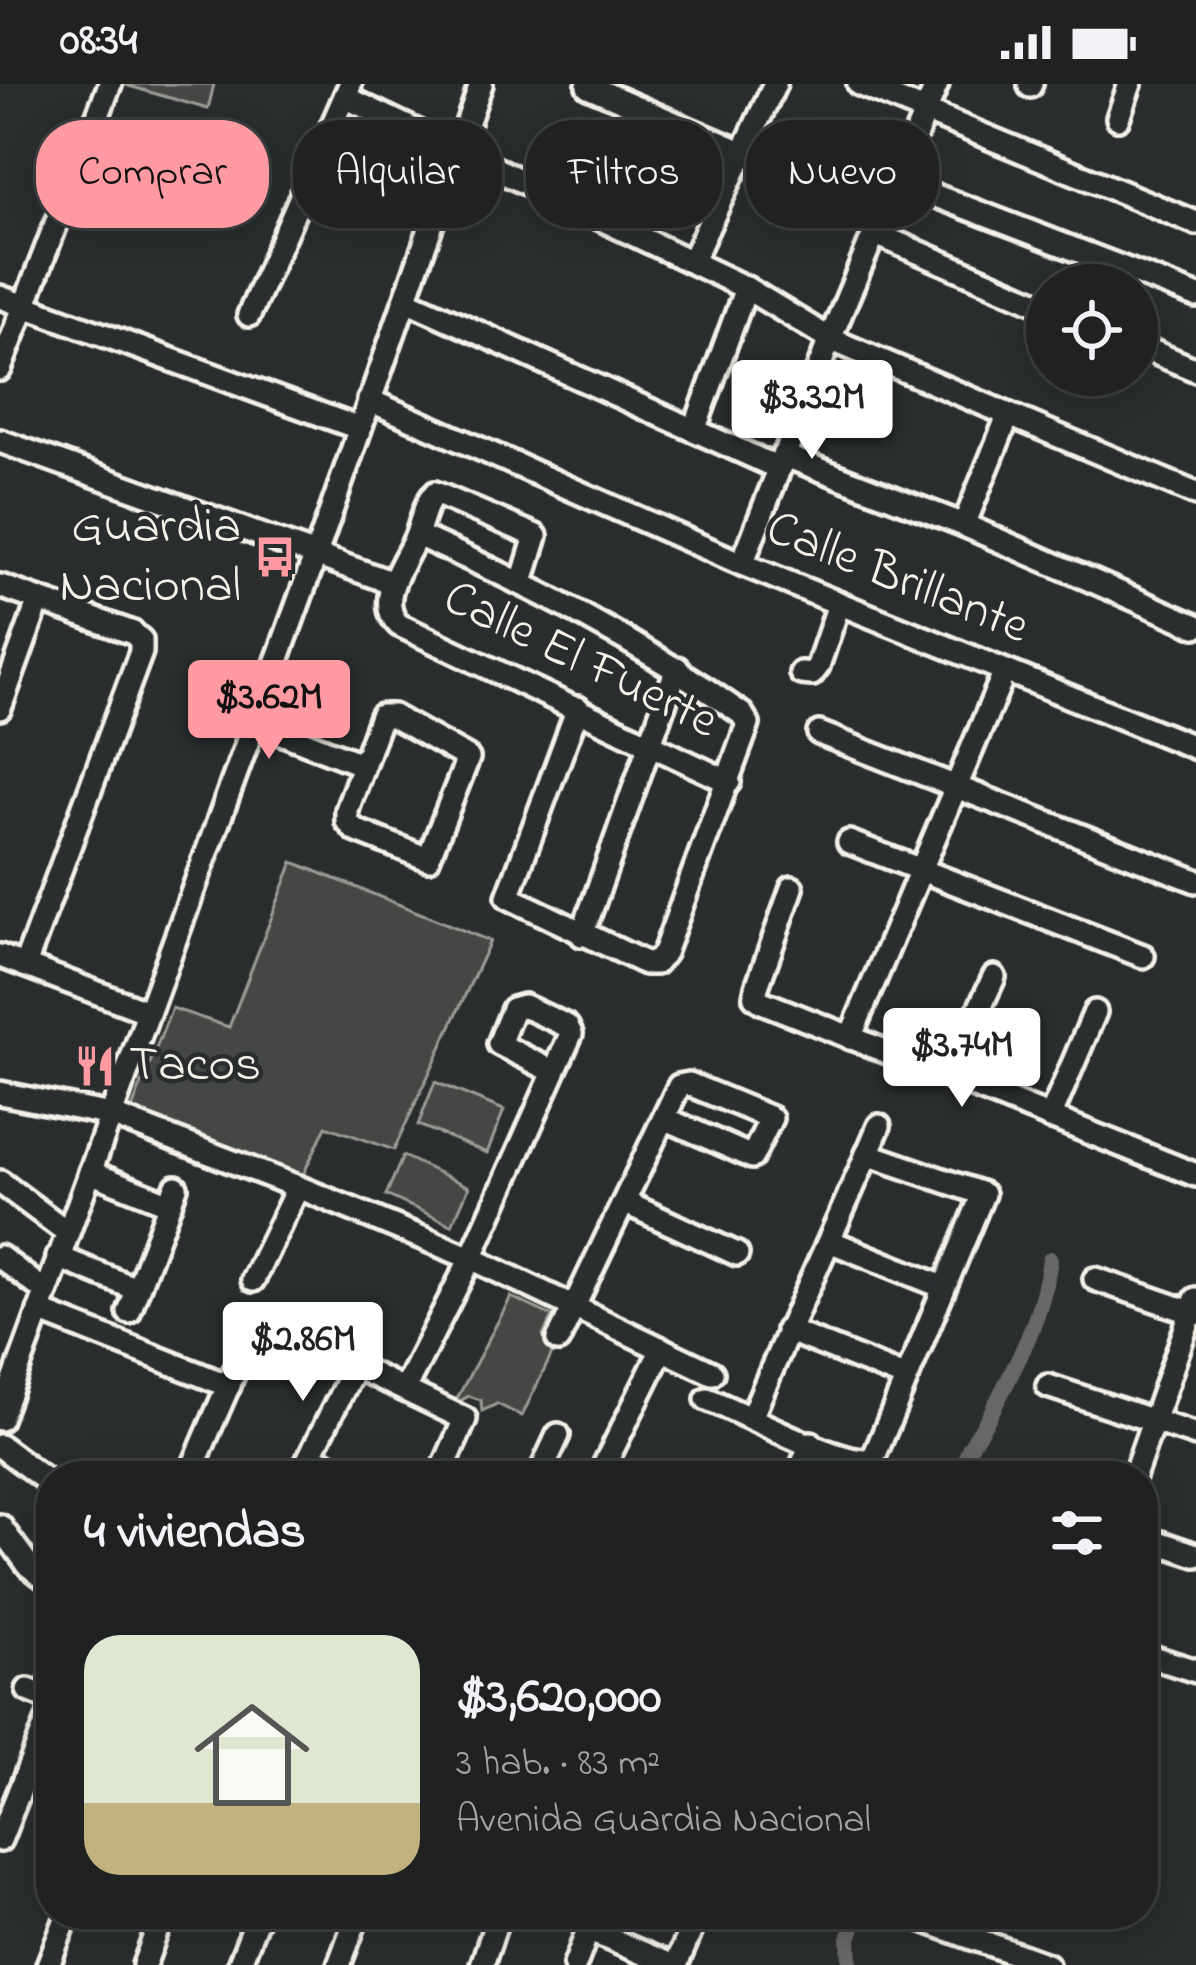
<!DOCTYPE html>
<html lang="es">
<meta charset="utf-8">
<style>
body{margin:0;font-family:"Indie Flower",sans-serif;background:#282a2a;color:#f1f3f6;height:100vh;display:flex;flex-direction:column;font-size:45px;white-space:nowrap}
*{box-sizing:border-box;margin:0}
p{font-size:39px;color:#a2a4a5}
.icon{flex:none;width:66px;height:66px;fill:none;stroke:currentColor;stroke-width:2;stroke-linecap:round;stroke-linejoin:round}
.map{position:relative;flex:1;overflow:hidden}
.panel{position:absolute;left:36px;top:1377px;width:1122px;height:468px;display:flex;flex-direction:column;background:#202222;border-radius:48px;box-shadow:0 6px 30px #0003,0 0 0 3px #3d3f40}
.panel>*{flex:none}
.guide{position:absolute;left:36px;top:36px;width:1125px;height:108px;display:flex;gap:24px}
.buttons{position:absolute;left:1026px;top:180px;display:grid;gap:24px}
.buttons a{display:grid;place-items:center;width:132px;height:132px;border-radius:50%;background:#202222;box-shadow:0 6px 30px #0003,0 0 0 3px #3d3f40;font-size:60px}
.price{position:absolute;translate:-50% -102px;padding:0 27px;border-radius:12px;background:#fff;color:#222;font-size:39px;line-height:78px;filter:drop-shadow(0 3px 6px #0008)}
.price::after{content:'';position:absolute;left:50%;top:72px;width:36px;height:27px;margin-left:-18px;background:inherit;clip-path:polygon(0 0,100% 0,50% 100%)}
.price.active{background:#ff9aa2;color:#111}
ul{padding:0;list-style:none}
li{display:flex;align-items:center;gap:36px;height:300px;padding:0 48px}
li span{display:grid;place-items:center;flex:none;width:336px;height:240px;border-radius:36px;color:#555}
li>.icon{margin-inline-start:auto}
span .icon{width:144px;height:144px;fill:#fffc;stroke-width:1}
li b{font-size:51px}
h2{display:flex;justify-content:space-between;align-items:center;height:144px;padding:0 48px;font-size:51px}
.tag{padding:0 42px;border-radius:48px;background:#202222;box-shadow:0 6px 30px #0003,0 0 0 3px #3d3f40;font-size:42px;line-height:108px}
.tag.active{background:#ff9aa2;color:#111}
.status{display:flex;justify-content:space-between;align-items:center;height:84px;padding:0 60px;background:#202222;direction:ltr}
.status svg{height:33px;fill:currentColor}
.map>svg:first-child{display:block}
.green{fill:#444645;stroke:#9c9c96;stroke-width:3}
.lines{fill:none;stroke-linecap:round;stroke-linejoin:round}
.canal{stroke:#676866;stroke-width:16}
.minor-casing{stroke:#f4f1e8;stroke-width:30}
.minor{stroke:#2a2d2e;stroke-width:21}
.labels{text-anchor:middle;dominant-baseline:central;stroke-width:9;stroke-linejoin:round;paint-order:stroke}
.poi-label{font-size:51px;fill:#f4f1e8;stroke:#2a2d2e;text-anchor:end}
.street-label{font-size:51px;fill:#f4f1e8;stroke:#2a2d2e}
</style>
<div class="status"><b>08:34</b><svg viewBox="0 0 49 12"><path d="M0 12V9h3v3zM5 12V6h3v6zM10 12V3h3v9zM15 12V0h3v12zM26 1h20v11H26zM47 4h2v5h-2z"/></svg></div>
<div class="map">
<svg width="1196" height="1881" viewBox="0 0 1196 1881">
<rect width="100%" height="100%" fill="#2a2d2e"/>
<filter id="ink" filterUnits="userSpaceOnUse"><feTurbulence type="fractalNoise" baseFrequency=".00833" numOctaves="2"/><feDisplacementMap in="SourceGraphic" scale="24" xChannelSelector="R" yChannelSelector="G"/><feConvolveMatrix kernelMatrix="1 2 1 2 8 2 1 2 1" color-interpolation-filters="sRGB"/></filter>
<g filter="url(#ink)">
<!-- green -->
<g class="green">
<path d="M122,0H214L208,25Z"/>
<path d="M293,778L490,857L394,1066L326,1042L303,1091L131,1027L172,924L229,943Z"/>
<path d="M435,998L504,1026L487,1069L418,1041Z"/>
<path d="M403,1072L469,1103L452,1141L386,1111Z"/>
<path d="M511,1213L552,1232L543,1252L552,1270L522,1332L497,1320L482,1327L481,1316L469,1312L454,1320Z"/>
</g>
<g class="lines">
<!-- canal -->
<g class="canal">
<path d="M961,1392C968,1356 978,1355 993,1325C1019,1276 1043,1231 1050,1175"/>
<path d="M850,1881L849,1854L858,1830"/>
</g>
<!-- minor casing -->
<g class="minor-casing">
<g id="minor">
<path d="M859,0L1196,139"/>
<path d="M588,2L884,129"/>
<path d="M1030,2L1031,0"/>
<path d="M345,13L746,204L830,255L1196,410"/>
<path d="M1118,34L1130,0"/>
<path d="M897,97L1196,212"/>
<path d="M876,150L1047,223"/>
<path d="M692,177L775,0"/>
<path d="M0,213L358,344"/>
<path d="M406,216L778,384"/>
<path d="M249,231L350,1"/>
<path d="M1137,261L1196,286"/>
<path d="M0,285L110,0"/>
<path d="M369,316L742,480L1196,664"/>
<path d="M695,344L746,204"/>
<path d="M0,357L393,499"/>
<path d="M783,371L964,441L1196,542"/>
<path d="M964,441L1008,332"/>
<path d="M417,451C533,503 638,556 742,630L748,640L664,869L656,879H645L508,813L578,624"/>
<path d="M742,480L830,255L937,0"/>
<path d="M522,498L536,452L435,409C424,421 422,438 416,453C405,478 374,517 399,541L729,698"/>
<path d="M0,502L133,549L141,556V568L25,881"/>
<path d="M801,589L812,590L818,582L839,520"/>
<path d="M0,624L39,516"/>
<path d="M381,632H393L468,674L428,775L355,746L347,737V726Z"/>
<path d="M253,638L363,681"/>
<path d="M819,649L1196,797"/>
<path d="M849,758L1143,872"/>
<path d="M792,804L757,903L755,913L762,918L1196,1091"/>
<path d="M582,851L677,584"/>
<path d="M0,872L148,928"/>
<path d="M850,954L1004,589"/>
<path d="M949,990L994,893"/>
<path d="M0,1009L111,1031L298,1103L471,1174L712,1289"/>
<path d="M1050,1034L1095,928"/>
<path d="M90,1088L170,1120"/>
<path d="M0,1098L67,1148"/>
<path d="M624,1118L737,1170"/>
<path d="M832,1158L943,1203"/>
<path d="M0,1173L46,1208"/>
<path d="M58,1173L136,1205"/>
<path d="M1095,1195L1196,1230"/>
<path d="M253,1196L298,1103"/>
<path d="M39,1227L229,1302"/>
<path d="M129,1228L176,1103"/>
<path d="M787,1246L906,1294"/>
<path d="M558,1256L679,1002L689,1000L771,1034L752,1073L664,1034"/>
<path d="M1048,1302L1196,1351"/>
<path d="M405,1304L471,1174L571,950L567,942L524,922L513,925L499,960L554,988"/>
<path d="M707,1315C744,1329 836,1380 870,1377L876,1368L983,1110L867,1070"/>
<path d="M752,1332C792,1235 838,1140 879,1042"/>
<path d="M0,1335L316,470L481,0"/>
<path d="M0,1362L51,1400"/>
<path d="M310,1372L355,1392"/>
<path d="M189,1392L246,1261"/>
<path d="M300,1392L355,1282L465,1335L440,1392"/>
<path d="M539,1392L558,1351"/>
<path d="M599,1392L662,1265"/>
<path d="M798,1392L811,1359"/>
<path d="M1134,1392L1196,1215"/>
<path d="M0,1442L29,1482L51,1499"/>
<path d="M1143,1453L1196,1471"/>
<path d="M1143,1570L1196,1587"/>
<path d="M28,1606L51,1615"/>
<path d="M0,1756L51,1628"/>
<path d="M906,1830L1047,1881"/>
<path d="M588,1846L671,1881"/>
<path d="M48,1881L68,1830"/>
<path d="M144,1881L163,1830"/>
<path d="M239,1881L259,1830"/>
<path d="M339,1881L358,1830"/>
<path d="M482,1881L499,1830"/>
<path d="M575,1881L594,1830"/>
<path d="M676,1881L698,1830"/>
</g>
</g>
<!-- minor -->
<use href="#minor" class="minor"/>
</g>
</g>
<!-- icons -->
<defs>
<g id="bus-bare" transform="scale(3.24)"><path d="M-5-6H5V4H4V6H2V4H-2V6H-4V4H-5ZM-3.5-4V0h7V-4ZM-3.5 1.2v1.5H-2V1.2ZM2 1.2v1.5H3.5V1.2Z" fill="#ff9aa2" stroke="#2a2d2e" stroke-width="2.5" paint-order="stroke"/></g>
<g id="restaurant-bare" transform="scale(3.24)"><path d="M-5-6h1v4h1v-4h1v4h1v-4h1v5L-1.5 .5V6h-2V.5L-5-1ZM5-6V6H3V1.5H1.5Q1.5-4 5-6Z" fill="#ff9aa2" stroke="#2a2d2e" stroke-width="2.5" paint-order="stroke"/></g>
</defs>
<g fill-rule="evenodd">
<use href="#bus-bare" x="275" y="473"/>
<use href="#restaurant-bare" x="95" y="982"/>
</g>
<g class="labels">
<!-- poi labels -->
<g class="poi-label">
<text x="241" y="444">Guardia<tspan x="241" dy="59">Nacional</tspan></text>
<text x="129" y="982" text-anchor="start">Tacos</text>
</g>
<!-- street labels -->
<g class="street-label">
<text transform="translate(897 495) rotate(22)">Calle Brillante</text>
<text transform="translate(580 577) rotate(26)">Calle El Fuerte</text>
</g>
</g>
</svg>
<div class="buttons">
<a><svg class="icon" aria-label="locate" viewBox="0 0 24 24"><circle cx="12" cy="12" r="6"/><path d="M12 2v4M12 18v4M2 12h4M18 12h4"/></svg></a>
</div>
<b class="price" style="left:812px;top:378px">$3.32M</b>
<b class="price active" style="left:269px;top:678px">$3.62M</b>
<b class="price" style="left:962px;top:1026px">$3.74M</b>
<b class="price" style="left:303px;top:1320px">$2.86M</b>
<div class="guide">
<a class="tag active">Comprar</a>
<a class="tag">Alquilar</a>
<a class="tag">Filtros</a>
<a class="tag">Nuevo</a>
</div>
<section class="panel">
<h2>4 viviendas<svg class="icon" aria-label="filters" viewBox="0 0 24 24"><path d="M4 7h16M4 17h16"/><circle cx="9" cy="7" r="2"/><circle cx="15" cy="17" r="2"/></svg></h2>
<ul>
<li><span style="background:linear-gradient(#dfe7d0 70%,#c2b280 0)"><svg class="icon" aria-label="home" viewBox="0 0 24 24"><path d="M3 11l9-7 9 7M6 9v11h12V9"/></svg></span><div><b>$3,620,000</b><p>3 hab. · 83 m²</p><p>Avenida Guardia Nacional</p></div></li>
</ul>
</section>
</div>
